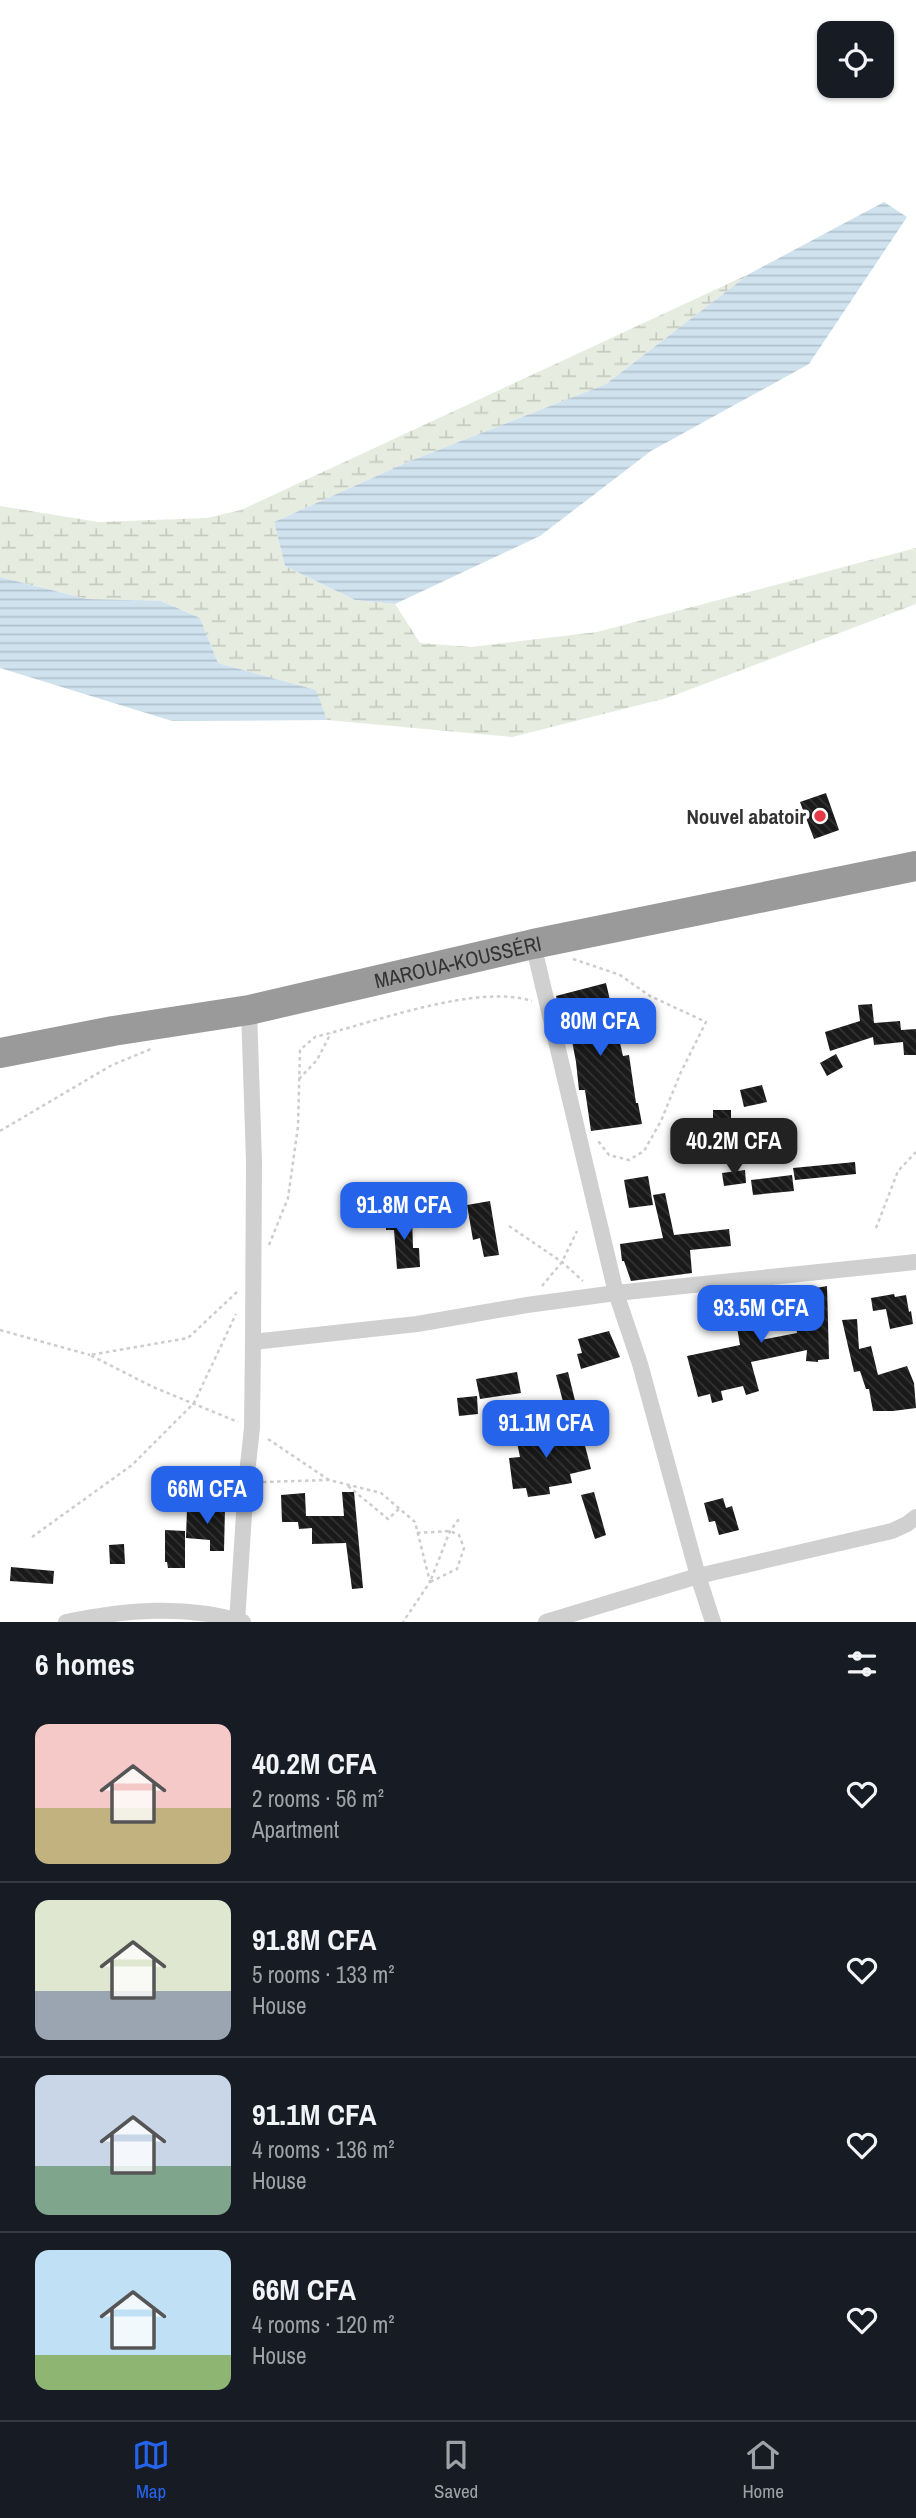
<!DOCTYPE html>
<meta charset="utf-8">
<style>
body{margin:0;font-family:"Archivo Narrow",sans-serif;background:#242831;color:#f1f3f6;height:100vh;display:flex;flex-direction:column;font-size:26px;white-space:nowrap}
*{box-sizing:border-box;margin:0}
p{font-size:23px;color:#9ea1a6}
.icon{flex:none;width:38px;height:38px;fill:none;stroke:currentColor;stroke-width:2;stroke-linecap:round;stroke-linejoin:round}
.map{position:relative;height:1622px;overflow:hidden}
.side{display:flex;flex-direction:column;background:#171b24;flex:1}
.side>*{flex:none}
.controls{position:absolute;left:817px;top:21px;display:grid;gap:14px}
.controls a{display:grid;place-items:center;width:77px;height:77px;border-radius:14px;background:#171b24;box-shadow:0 2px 5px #0004;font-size:35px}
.price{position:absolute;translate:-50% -60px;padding:0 16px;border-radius:14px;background:#2563eb;color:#fff;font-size:23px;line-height:46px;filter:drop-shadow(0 2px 4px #0008)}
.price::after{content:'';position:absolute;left:50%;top:42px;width:21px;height:16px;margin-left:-10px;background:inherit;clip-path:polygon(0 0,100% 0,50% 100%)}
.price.active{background:#222;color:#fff}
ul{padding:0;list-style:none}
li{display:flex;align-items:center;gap:21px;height:175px;padding:0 35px}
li+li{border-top:2px solid #363941}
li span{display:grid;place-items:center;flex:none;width:196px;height:140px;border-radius:14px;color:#555}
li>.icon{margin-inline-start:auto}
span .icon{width:84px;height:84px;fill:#fffc;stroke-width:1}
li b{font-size:30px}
h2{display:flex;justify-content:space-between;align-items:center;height:84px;padding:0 35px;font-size:30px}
.tab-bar{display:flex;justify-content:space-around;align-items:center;height:98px;border-top:2px solid #363941;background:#171b24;font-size:19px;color:#9ea1a6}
.tab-bar a{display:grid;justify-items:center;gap:4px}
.tab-bar .active{color:#2563eb}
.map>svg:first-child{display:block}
.wetland{fill:url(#wetland-marsh)}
.water{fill:url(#water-rules)}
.building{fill:url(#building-back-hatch)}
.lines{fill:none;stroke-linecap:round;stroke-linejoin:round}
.path{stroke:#cdcdcd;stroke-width:2.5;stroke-dasharray:3.5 3.5;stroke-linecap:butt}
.street{stroke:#d0d0d0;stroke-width:16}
.highway{stroke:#9a9a9a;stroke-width:30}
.poi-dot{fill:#e63946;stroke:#fff;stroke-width:2.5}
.labels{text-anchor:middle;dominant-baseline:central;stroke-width:7;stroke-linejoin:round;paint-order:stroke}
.poi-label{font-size:21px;font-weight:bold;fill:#333;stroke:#fff;text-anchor:end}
.street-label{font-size:21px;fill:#333;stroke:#fff}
</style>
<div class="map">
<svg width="916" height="1622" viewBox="0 0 916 1622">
<defs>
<pattern id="wetland-marsh" width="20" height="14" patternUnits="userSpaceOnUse" patternTransform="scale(1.75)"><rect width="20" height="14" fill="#e6ecdf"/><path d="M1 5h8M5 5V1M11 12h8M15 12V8" fill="none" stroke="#c6cbc0"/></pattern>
<pattern id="water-rules" width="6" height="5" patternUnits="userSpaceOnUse" patternTransform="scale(1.75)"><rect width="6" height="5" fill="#cfe2ee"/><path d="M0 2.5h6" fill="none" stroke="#b2c2cd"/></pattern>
<pattern id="building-back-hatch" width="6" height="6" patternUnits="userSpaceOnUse" patternTransform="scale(1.75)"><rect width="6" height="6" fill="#1a1a1a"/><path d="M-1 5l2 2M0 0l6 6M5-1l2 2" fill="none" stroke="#333"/></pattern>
</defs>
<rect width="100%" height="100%" fill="#fff"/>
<!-- wetland -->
<path class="wetland" d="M749,274L606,384L410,461L274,522L285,566L355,600L395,604L420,643L471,647L597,632L916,548V604L667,698L512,737L327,720L315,690L218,663L200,618L163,601L87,599L0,577V506L98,522L207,518L241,510Z"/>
<!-- water -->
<g class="water">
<path d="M884,202L907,217L809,364L651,451L540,536L395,604L355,600L285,566L274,522L410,461L606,384L749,274Z"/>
<path d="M0,577L87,599L162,601L200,618L218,663L316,690L327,720L172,721L0,668Z"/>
</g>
<!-- building -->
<g class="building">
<path d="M826,793L839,830L814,839L800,802Z"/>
<path d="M606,983L623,1056L629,1055L636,1103H638L642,1124L591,1131L585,1090H579L576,1062L569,1025L563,1026L556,996Z"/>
<path d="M872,1004L874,1023L900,1021L901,1030L916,1029V1055H904L903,1042L874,1045L873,1037L830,1051L825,1032L860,1021L858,1005Z"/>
<path d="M836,1054L843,1067L827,1076L820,1063Z"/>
<path d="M762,1085L767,1102L744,1107L740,1090Z"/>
<rect x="713" y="1110" width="18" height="22"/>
<path d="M855,1162L856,1174L795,1180L793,1168Z"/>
<path d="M745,1170L746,1183L724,1186L722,1173Z"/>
<path d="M792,1175L794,1191L753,1195L751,1180Z"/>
<path d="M648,1176L653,1205L629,1208L624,1180Z"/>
<path d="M665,1193L674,1235L729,1229L731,1246L690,1250L692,1273L631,1281L624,1261H622L620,1244L663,1238L653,1195Z"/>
<path d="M490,1201L499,1255L484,1257L480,1238L473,1240L467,1205Z"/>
<path d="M386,1216H412L413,1248H419L420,1267L397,1269L394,1230H386Z"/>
<path d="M827,1286L829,1359L818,1360V1362L806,1361L807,1350L751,1362L759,1391L746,1395L743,1386L721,1391L723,1400L712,1403L710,1394L698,1397L687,1356L740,1345L731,1292L743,1290L745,1302L755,1300L761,1340L797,1333L796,1327L800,1326L794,1292Z"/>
<path d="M894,1294L895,1297L906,1295L909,1312L911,1311L913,1324L890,1329L886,1309L873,1311L871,1298Z"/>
<path d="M857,1319L859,1349L871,1346L878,1375L907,1366L914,1383L916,1408L893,1411H873L869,1389H866L860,1371L854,1372L842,1320Z"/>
<path d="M609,1331L620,1357L581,1369L577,1354L582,1353L578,1339Z"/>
<path d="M517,1372L521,1393L480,1399L476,1379Z"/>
<path d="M568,1372L583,1433L572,1436L556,1375Z"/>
<path d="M477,1396L478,1414L459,1416L457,1398Z"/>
<path d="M541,1421L546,1443L582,1434L591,1469L570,1474L572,1483L549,1487L550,1494L528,1497L526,1488L513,1489L509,1458L520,1457L514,1428Z"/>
<path d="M342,1492H354L363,1588L352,1589L346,1543L312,1544V1528L299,1529L298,1522H282L281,1495L305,1493L306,1516H344Z"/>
<path d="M594,1492L606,1535L595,1539L581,1495Z"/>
<path d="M723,1498L726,1508L732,1506L739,1530L719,1535L715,1521L709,1522L704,1503Z"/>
<path d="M187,1508H225L224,1551H210V1540L186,1538Z"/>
<path d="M165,1530L185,1531V1568H168L167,1562H165Z"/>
<path d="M124,1544L125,1564H110L109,1545Z"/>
<path d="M11,1567L54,1571L53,1584L10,1581Z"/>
</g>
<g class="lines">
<!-- path -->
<g class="path">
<path d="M573,959L620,975L650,996L706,1022L681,1072L661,1121L644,1151L629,1160L609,1155L598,1141"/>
<path d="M299,1079L317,1060L331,1033"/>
<path d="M0,1131L112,1065L151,1049"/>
<path d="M509,1226L562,1262L583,1281"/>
<path d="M876,1228L898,1171L916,1152"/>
<path d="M269,1245L288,1198L298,1126L300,1050L315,1037C372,1023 477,983 532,1001"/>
<path d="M542,1286L562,1262L577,1231"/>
<path d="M237,1292L188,1338L90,1355L153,1387L238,1422"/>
<path d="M0,1330L90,1355"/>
<path d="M268,1439L329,1480"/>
<path d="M263,1482L329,1480L381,1493L415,1522L430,1582L403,1622"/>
<path d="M348,1486L388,1519L399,1509"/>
<path d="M417,1533L450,1531L459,1535L464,1548L457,1569L430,1582L450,1531L459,1519"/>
<path d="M32,1537L132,1465L194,1403L236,1314"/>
</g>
<!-- street -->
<g class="street">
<path d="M533,944L616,1293L640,1364L698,1576L713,1622"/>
<path d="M253,1342L417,1324L527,1305L616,1293L916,1262"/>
<path d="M66,1622C125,1610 184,1604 243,1622"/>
<path d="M237,1622L246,1483L252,1428L253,1342L254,1161L249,1010"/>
<path d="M546,1622L698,1576L892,1531L907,1524L916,1517"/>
</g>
<!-- highway -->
<path class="highway" id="s1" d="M0,1053L113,1031L249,1010L533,944L916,866"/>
</g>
<!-- markers -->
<circle class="poi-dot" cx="820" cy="816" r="7"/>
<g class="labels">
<!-- poi labels -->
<g class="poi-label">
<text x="806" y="816">Nouvel abatoir</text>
</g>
<!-- street labels -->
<g class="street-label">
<text stroke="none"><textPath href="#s1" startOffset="467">MAROUA-KOUSSÉRI</textPath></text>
</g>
</g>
</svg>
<div class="controls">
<a><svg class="icon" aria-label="locate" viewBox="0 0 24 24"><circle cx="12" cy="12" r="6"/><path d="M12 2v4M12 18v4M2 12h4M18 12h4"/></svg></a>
</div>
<b class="price" style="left:600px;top:1058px">80M CFA</b>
<b class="price active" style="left:734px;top:1178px">40.2M CFA</b>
<b class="price" style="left:404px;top:1242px">91.8M CFA</b>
<b class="price" style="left:761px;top:1345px">93.5M CFA</b>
<b class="price" style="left:546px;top:1460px">91.1M CFA</b>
<b class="price" style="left:207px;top:1526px">66M CFA</b>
</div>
<section class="side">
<h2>6 homes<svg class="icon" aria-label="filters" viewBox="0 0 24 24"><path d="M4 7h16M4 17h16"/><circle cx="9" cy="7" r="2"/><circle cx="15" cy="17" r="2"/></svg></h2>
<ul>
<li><span style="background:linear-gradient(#f6c9c9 60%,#c2b280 0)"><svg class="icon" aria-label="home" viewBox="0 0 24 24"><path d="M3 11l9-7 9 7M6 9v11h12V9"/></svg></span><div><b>40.2M CFA</b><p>2 rooms · 56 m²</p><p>Apartment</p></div><svg class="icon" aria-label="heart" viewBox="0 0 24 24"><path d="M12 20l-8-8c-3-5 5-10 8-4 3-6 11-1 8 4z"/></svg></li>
<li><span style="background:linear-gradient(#dfe7d0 65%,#9aa5b1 0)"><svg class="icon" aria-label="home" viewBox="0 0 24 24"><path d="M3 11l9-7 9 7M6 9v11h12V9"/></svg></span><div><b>91.8M CFA</b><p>5 rooms · 133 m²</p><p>House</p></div><svg class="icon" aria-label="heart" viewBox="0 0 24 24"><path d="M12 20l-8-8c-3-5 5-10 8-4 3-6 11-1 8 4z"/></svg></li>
<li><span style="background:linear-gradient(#c9d6e8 65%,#7fa58c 0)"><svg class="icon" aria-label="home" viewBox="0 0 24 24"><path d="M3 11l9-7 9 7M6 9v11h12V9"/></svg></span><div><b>91.1M CFA</b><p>4 rooms · 136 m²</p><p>House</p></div><svg class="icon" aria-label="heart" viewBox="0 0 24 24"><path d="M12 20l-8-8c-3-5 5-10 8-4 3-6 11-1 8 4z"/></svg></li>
<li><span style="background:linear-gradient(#bfe0f5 75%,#8fb573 0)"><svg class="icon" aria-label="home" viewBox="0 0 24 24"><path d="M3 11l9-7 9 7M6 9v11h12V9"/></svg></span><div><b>66M CFA</b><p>4 rooms · 120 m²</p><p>House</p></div><svg class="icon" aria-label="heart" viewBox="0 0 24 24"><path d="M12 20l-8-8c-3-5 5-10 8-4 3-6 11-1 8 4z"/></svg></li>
</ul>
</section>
<nav class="tab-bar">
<a class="active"><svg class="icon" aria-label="map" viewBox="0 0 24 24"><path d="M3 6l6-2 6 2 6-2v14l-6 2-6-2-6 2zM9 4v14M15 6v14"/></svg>Map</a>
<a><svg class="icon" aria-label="saved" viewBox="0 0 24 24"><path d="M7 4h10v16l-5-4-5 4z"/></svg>Saved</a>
<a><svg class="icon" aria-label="home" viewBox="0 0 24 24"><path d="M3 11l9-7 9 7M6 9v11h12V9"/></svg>Home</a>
</nav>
